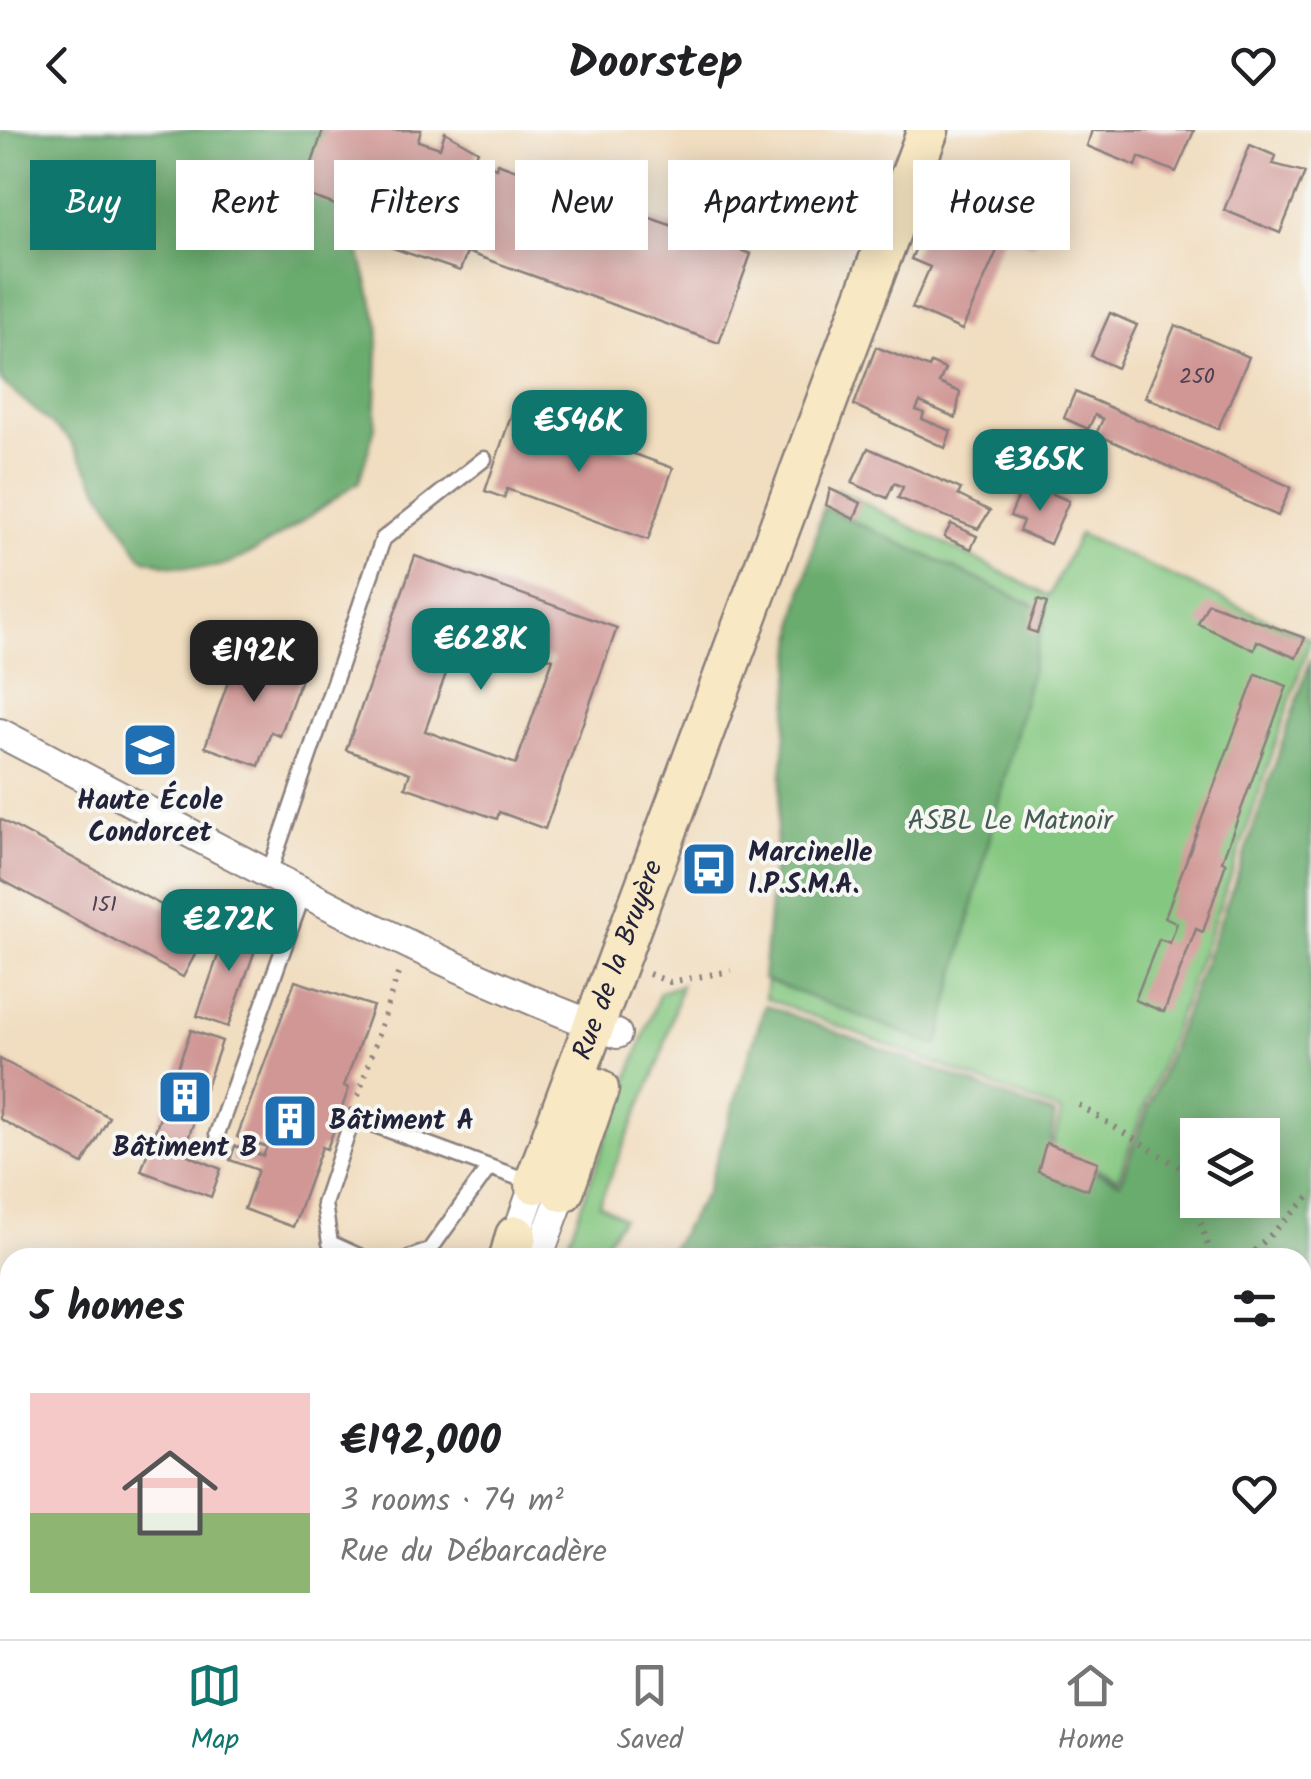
<!DOCTYPE html>
<meta charset="utf-8">
<style>
body{margin:0;font-family:Kalam,sans-serif;background:#f6f6f6;color:#202124;height:100vh;display:flex;flex-direction:column;font-size:38px;white-space:nowrap}
*{box-sizing:border-box;margin:0}
p{font-size:32px;color:#757577}
.icon{flex:none;width:55px;height:55px;fill:none;stroke:currentColor;stroke-width:2;stroke-linecap:round;stroke-linejoin:round}
.map{position:relative;flex:1;overflow:hidden}
.drawer{position:absolute;left:0px;top:1118px;width:1312px;height:392px;display:flex;flex-direction:column;background:#fff;border-radius:30px 30px 0 0;box-shadow:0 5px 25px #0003}
.drawer>*{flex:none}
.guide{position:absolute;left:30px;top:30px;width:1252px;height:90px;display:flex;gap:20px}
.controls{position:absolute;left:1180px;top:988px;display:grid;gap:20px}
.controls a{display:grid;place-items:center;width:100px;height:100px;border-radius:0px;background:#fff;box-shadow:0 5px 25px #0003;font-size:50px}
.price{position:absolute;translate:-50% -85px;padding:0 22px;border-radius:20px;background:#0f766e;color:#fff;font-size:32px;line-height:65px;filter:drop-shadow(0 2px 5px #0008)}
.price::after{content:'';position:absolute;left:50%;top:60px;width:30px;height:22px;margin-left:-15px;background:inherit;clip-path:polygon(0 0,100% 0,50% 100%)}
.price.active{background:#222;color:#fff}
ul{padding:0;list-style:none}
li{display:flex;align-items:center;gap:30px;height:250px;padding:0 30px}
li+li{border-top:2px solid #e0e0e0}
li span{display:grid;place-items:center;flex:none;width:280px;height:200px;border-radius:0px;color:#555}
li>.icon{margin-inline-start:auto}
span .icon{width:120px;height:120px;fill:#fffc;stroke-width:1}
li b{font-size:42px}
h2{display:flex;justify-content:space-between;align-items:center;height:120px;padding:0 30px;font-size:42px}
.pill{padding:0 35px;border-radius:0px;background:#fff;box-shadow:0 5px 25px #0003;font-size:35px;line-height:90px}
.pill.active{background:#0f766e;color:#fff}
header{display:flex;justify-content:space-between;align-items:center;height:130px;padding:0 30px;background:#fff;font-size:45px;font-weight:600}
.menu{display:flex;justify-content:space-around;align-items:center;height:140px;border-top:2px solid #e0e0e0;background:#fff;font-size:28px;color:#757577}
.menu a{display:grid;justify-items:center;gap:5px}
.menu .active{color:#0f766e}
.map>svg:first-child{display:block}
.green{fill:#84c780;stroke:#53745e;stroke-width:2.5}
.forest{fill:#6bac6e;stroke:#466754;stroke-width:2.5;fill-rule:evenodd}
.building{fill:#d09795;fill-rule:evenodd}
.lines{fill:none;stroke-linecap:round;stroke-linejoin:round}
.lane-casing{stroke:#8a807d;stroke-width:19}
.street-casing{stroke:#8a807d;stroke-width:32}
.secondary-casing{stroke:#8a807d;stroke-width:45}
.path{stroke:#8a807d;stroke-width:6;stroke-dasharray:2.5 8;stroke-linecap:butt}
.lane{stroke:#fff;stroke-width:14}
.street{stroke:#fff;stroke-width:28}
.secondary{stroke:#f8e8c3;stroke-width:40}
.labels{text-anchor:middle;dominant-baseline:central;stroke-width:8;stroke-linejoin:round;paint-order:stroke}
.number-label{font-size:22px;fill:#4e3f52}
.poi-label{font-size:28px;font-weight:bold;fill:#22223b;stroke:#f6f6f2}
.park-label{font-size:28px;fill:#445c53;stroke:#f6f6f2}
.street-label{font-size:28px;fill:#22223b;stroke:#f6f6f2}
</style>
<header><svg class="icon" aria-label="back" viewBox="0 0 24 24"><path d="M15 5l-7 7 7 7"/></svg>Doorstep<svg class="icon" aria-label="heart" viewBox="0 0 24 24"><path d="M12 20l-8-8c-3-5 5-10 8-4 3-6 11-1 8 4z"/></svg></header>
<div class="map">
<svg width="1311" height="1509" viewBox="0 0 1311 1509">
<rect width="100%" height="100%" fill="#f6f6f2"/>
<filter id="ink" filterUnits="userSpaceOnUse"><feTurbulence type="fractalNoise" baseFrequency=".01" numOctaves="2"/><feDisplacementMap in="SourceGraphic" scale="20" xChannelSelector="R" yChannelSelector="G"/><feConvolveMatrix kernelMatrix="1 2 1 2 8 2 1 2 1" color-interpolation-filters="sRGB"/></filter>
<filter id="wash" filterUnits="userSpaceOnUse"><feTurbulence type="fractalNoise" baseFrequency=".0048" numOctaves="4" result="noise"/><feDisplacementMap in="SourceGraphic" scale="40" xChannelSelector="R" yChannelSelector="G"/><feGaussianBlur stdDeviation="2.25" result="paint"/><feColorMatrix in="noise" values="0 0 0 0 0 0 0 0 0 0 0 0 0 0 0 0 0 1.4 0 .05"/><feComposite in="paint" operator="in"/></filter>
<g filter="url(#wash)">
<rect width="100%" height="100%" fill="#f1ddbf"/>
<!-- green -->
<g class="green">
<path d="M836,359L1049,466L1079,404L1311,509L1232,743L1118,1048L1052,1020L1061,982L765,868L791,592Z"/>
<path d="M681,855L661,928L599,1074L623,1088L602,1116L565,1120L660,862Z"/>
<path d="M0,1290L10,1292V1487L0,1490Z"/>
</g>
<!-- forest -->
<g class="forest">
<path d="M0,0H327L379,196L375,297L359,352C325,374 256,428 219,436C193,441 167,436 142,428L69,309L0,250Z"/>
<path d="M823,377L1046,481L938,916L763,849L797,482Z"/>
<path d="M1311,528V1509H400L404,1500H1302V1128L666,1127L706,1063L765,875L1055,985L1049,1022L1120,1052L1237,746ZM1198,1005H1262V1070H1198Z"/>
<path d="M0,1187L10,1189V1292L0,1290Z"/>
</g>
<g id="blocks">
<!-- building -->
<g class="building">
<path d="M323,0H421L418,11L440,18L445,2L478,21L475,29L496,38L497,33L751,124L719,213L467,122L460,141L381,114L388,94L302,63Z"/>
<path d="M1092,0H1191L1194,1L1176,42L1139,27L1136,36L1087,16Z"/>
<path d="M1250,15L1276,26L1273,34L1305,42L1280,103L1224,80Z"/>
<path d="M937,70L1006,100L962,200L912,178L930,137L911,129Z"/>
<path d="M1016,89L1039,99L1032,115L1009,105Z"/>
<path d="M1110,183L1137,195L1117,238L1091,226Z"/>
<path d="M1175,195L1249,227L1218,299L1145,267Z"/>
<path d="M876,217L929,238L931,233L945,239L939,253L960,262L956,288L920,272L916,280L924,283L922,289L951,301L945,318L854,275Z"/>
<path d="M1075,262L1291,357L1278,386L1096,304L1103,289L1095,285L1088,299L1064,288Z"/>
<path d="M513,280L673,338L648,410L507,359L504,368L485,361Z"/>
<path d="M868,318L961,359L958,365L990,381L978,399L898,368L903,357L894,353L887,368L852,353Z"/>
<path d="M1039,358L1069,371L1050,414L1019,401L1023,391L1010,386L1021,361L1035,367Z"/>
<path d="M830,359L861,373L854,389L826,375Z"/>
<path d="M951,394L977,406L971,419L944,407Z"/>
<path d="M415,426L617,498L545,699L499,682L497,689L405,657L410,643L346,620ZM463,497L553,529L516,634L425,601Z"/>
<path d="M1038,470L1047,473L1037,503L1028,500Z"/>
<path d="M1208,473L1305,508L1296,528L1257,511L1254,520L1198,494Z"/>
<path d="M241,515L305,538L280,606L271,602L259,636L205,617Z"/>
<path d="M1256,544L1287,556L1222,731L1226,733L1203,802L1196,799L1164,882L1135,870L1159,809L1170,813L1177,793L1165,787Z"/>
<path d="M0,689L208,800L183,847L0,749Z"/>
<path d="M230,791L261,803L228,897L197,886Z"/>
<path d="M295,851L373,876L344,956L349,958L327,1019L322,1017L293,1097L244,1079L258,1040L230,1030L235,1016L263,1026L267,1017L237,1007Z"/>
<path d="M191,900L222,911L183,1023L221,1039L211,1067L141,1041Z"/>
<path d="M0,929L109,987L83,1034L0,989Z"/>
<path d="M1046,1013L1098,1032L1088,1060L1038,1041Z"/>
</g>
</g>
</g>
<g filter="url(#ink)">
<use href="#blocks" fill-opacity="0" stroke="#8a807d" stroke-width="2.5"/>
<g class="lines">
<!-- lane casing -->
<g class="lane-casing">
<g id="lane">
<path d="M269,743L383,409L484,329"/>
<path d="M217,1004L304,761"/>
<path d="M363,1128L330,1113L324,1074L353,987L533,1053"/>
<path d="M409,1128L429,1121L488,1039"/>
</g>
</g>
<!-- street casing -->
<g class="street-casing">
<g id="street">
<path d="M0,603C199,706 408,826 617,904"/>
<path d="M516,1106L535,1053"/>
<path d="M542,1117L563,1061"/>
</g>
</g>
<!-- secondary casing -->
<g class="secondary-casing">
<g id="secondary">
<path id="s1" d="M535,1053L928,0"/>
<path d="M563,1061L598,959"/>
<path d="M510,1128L516,1106"/>
<path d="M369,1509L373,1500"/>
</g>
</g>
<!-- path -->
<g class="path">
<path d="M649,844L670,852L731,841"/>
<path d="M358,966L399,841"/>
<path d="M1079,975L1184,1040L1212,1128"/>
<path d="M1247,1128L1311,1065"/>
<path d="M1302,1201L1311,1204"/>
<path d="M781,1500L799,1509"/>
<path d="M1105,1500L1115,1509"/>
</g>
<!-- lane -->
<use href="#lane" class="lane"/>
<!-- street -->
<use href="#street" class="street"/>
<!-- secondary -->
<use href="#secondary" class="secondary"/>
</g>
</g>
<!-- icons -->
<defs>
<g id="university-square" transform="scale(2.875)"><rect x="-9" y="-9" width="18" height="18" rx="4" fill="#1f6fb2" stroke="#f6f6f2"/><path d="M0-5L7-2L0 1L-7-2ZM-4 1L0 2.5L4 1V4Q0 6-4 4Z" fill="#fff"/></g>
<g id="bus-square" transform="scale(2.875)"><rect x="-9" y="-9" width="18" height="18" rx="4" fill="#1f6fb2" stroke="#f6f6f2"/><path d="M-5-6H5V4H4V6H2V4H-2V6H-4V4H-5ZM-3.5-4V0h7V-4ZM-3.5 1.2v1.5H-2V1.2ZM2 1.2v1.5H3.5V1.2Z" fill="#fff"/></g>
<g id="building-square" transform="scale(2.875)"><rect x="-9" y="-9" width="18" height="18" rx="4" fill="#1f6fb2" stroke="#f6f6f2"/><path d="M-4-6H4V6H1V3H-1V6H-4ZM-2.5-4.3h1.7v1.8h-1.7ZM.8-4.3h1.7v1.8H.8ZM-2.5-1h1.7V.8h-1.7ZM.8-1h1.7V.8H.8Z" fill="#fff"/></g>
</defs>
<g fill-rule="evenodd">
<use href="#university-square" x="150" y="620"/>
<use href="#bus-square" x="709" y="739"/>
<use href="#building-square" x="185" y="967"/>
<use href="#building-square" x="290" y="991"/>
</g>
<g class="labels">
<!-- number labels -->
<g class="number-label">
<text x="1197" y="247">250</text>
<text x="104" y="775">151</text>
</g>
<!-- poi labels -->
<g class="poi-label">
<text x="150" y="671">Haute École<tspan x="150" dy="32">Condorcet</tspan></text>
<text x="748" y="723" text-anchor="start">Marcinelle<tspan x="748" dy="32">I.P.S.M.A.</tspan></text>
<text x="329" y="991" text-anchor="start">Bâtiment A</text>
<text x="185" y="1018">Bâtiment B</text>
</g>
<!-- park labels -->
<g class="park-label">
<text x="1010" y="691">ASBL Le Matnoir</text>
</g>
<!-- street labels -->
<g class="street-label">
<text stroke="none"><textPath href="#s1" startOffset="238">Rue de la Bruyère</textPath></text>
</g>
</g>
</svg>
<div class="controls">
<a><svg class="icon" aria-label="layers" viewBox="0 0 24 24"><path d="M12 4l9 5-9 5-9-5zM3 14l9 5 9-5"/></svg></a>
</div>
<b class="price" style="left:579px;top:345px">€546K</b>
<b class="price" style="left:1040px;top:384px">€365K</b>
<b class="price" style="left:481px;top:563px">€628K</b>
<b class="price active" style="left:254px;top:575px">€192K</b>
<b class="price" style="left:229px;top:844px">€272K</b>
<div class="guide">
<a class="pill active">Buy</a>
<a class="pill">Rent</a>
<a class="pill">Filters</a>
<a class="pill">New</a>
<a class="pill">Apartment</a>
<a class="pill">House</a>
</div>
<section class="drawer">
<h2>5 homes<svg class="icon" aria-label="filters" viewBox="0 0 24 24"><path d="M4 7h16M4 17h16"/><circle cx="9" cy="7" r="2"/><circle cx="15" cy="17" r="2"/></svg></h2>
<ul>
<li><span style="background:linear-gradient(#f6c9c9 60%,#8fb573 0)"><svg class="icon" aria-label="home" viewBox="0 0 24 24"><path d="M3 11l9-7 9 7M6 9v11h12V9"/></svg></span><div><b>€192,000</b><p>3 rooms · 74 m²</p><p>Rue du Débarcadère</p></div><svg class="icon" aria-label="heart" viewBox="0 0 24 24"><path d="M12 20l-8-8c-3-5 5-10 8-4 3-6 11-1 8 4z"/></svg></li>
</ul>
</section>
</div>
<nav class="menu">
<a class="active"><svg class="icon" aria-label="map" viewBox="0 0 24 24"><path d="M3 6l6-2 6 2 6-2v14l-6 2-6-2-6 2zM9 4v14M15 6v14"/></svg>Map</a>
<a><svg class="icon" aria-label="saved" viewBox="0 0 24 24"><path d="M7 4h10v16l-5-4-5 4z"/></svg>Saved</a>
<a><svg class="icon" aria-label="home" viewBox="0 0 24 24"><path d="M3 11l9-7 9 7M6 9v11h12V9"/></svg>Home</a>
</nav>
